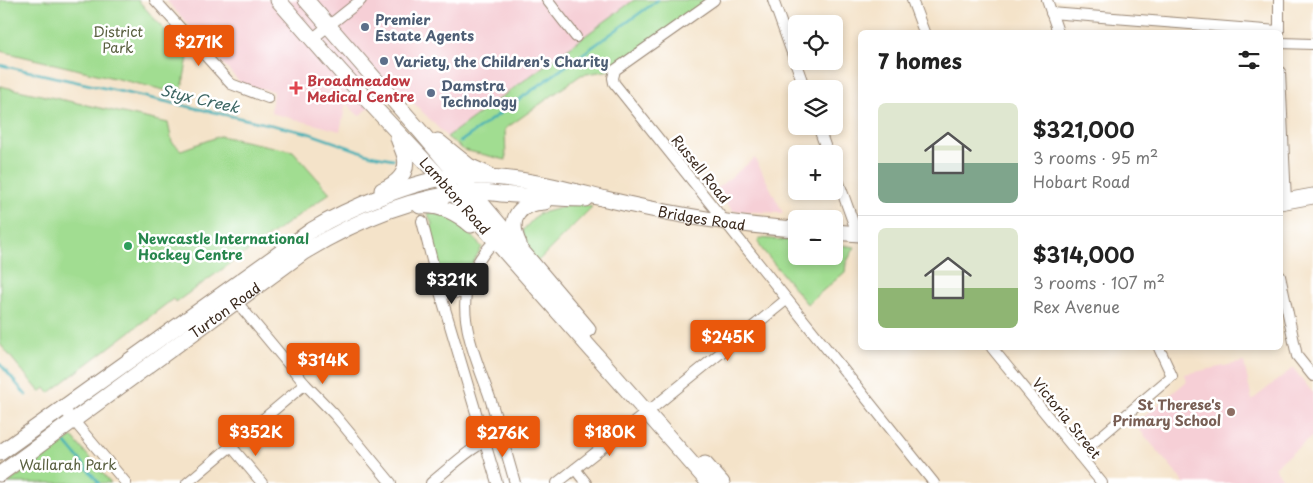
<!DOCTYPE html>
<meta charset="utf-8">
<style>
body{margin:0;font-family:"Playpen Sans",sans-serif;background:#f6f6f6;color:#222;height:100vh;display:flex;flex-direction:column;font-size:19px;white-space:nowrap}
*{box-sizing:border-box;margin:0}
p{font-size:16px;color:#767676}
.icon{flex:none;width:28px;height:28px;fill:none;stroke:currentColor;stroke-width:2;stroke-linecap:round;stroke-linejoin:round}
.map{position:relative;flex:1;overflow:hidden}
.details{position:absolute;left:858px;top:30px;width:425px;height:320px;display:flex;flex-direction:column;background:#fff;border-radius:8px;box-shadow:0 2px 8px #0003}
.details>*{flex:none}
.buttons{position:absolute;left:788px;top:15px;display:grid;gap:10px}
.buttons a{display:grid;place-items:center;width:55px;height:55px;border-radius:8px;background:#fff;box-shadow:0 2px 8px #0003;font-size:25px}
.price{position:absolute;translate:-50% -42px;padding:0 11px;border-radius:5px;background:#ea580c;color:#fff;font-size:16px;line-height:32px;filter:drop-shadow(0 1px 2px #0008)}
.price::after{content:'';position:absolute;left:50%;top:30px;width:15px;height:11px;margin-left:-8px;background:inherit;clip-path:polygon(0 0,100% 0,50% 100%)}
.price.on{background:#222;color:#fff}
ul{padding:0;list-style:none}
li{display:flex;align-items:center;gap:15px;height:125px;padding:0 20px}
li+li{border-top:1px solid #e0e0e0}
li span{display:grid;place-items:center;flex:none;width:140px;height:100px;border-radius:8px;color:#555}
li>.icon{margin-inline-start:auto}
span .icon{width:60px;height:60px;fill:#fffc;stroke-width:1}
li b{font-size:21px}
h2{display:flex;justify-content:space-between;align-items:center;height:60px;padding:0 20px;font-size:21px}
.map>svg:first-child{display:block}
.built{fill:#f6cfd6}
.green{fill:#a1dd91;stroke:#6e8458}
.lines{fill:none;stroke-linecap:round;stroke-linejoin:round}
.stream{stroke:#3caeb5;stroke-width:2.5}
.street-casing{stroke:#988674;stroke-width:12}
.primary-casing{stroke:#988674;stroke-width:17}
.street{stroke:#fff;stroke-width:10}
.primary{stroke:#fff;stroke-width:15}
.service-dot{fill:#5c6f8a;stroke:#fff;stroke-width:2}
.health-dot{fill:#e0444e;stroke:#fff;stroke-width:2}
.leisure-dot{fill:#2e9e5b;stroke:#fff;stroke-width:2}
.education-dot{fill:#8d6e63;stroke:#fff;stroke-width:2}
.labels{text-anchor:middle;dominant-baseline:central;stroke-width:5;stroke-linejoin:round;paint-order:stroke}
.service-label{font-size:14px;font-weight:bold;fill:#4e5e75;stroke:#fff;text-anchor:start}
.park-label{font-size:14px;fill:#5a6040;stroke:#fff}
.health-label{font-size:14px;font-weight:bold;fill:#be3a42;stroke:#fff;text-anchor:start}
.street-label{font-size:14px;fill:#3b2a1e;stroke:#fff}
.leisure-label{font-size:14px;font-weight:bold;fill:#27864d;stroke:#fff;text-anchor:start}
.education-label{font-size:14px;font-weight:bold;fill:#785e54;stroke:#fff;text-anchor:end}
.water-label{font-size:15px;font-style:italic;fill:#3b6562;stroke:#fff}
</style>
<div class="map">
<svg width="1313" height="483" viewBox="0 0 1313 483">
<rect width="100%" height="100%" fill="#fff"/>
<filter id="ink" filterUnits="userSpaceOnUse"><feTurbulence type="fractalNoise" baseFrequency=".02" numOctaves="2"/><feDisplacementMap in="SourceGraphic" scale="10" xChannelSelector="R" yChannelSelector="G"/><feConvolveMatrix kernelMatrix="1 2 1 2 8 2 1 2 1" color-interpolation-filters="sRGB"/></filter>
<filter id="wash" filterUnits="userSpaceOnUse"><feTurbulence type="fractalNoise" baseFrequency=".0096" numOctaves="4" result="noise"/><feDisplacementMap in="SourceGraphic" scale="20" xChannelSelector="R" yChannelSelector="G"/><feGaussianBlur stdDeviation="1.12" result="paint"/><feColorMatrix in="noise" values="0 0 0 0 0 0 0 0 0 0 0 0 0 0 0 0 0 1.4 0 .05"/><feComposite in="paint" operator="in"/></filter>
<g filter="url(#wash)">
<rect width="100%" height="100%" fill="#f4e3c9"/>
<!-- built -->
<g class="built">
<path d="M166,0H635L447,137L395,84L359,116L346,103L340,131L271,113L273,91L242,85Z"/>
<path d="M755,158L783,213L733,211L716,189Z"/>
<path d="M1244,362L1252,400L1293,368L1313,393V436L1274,467L1286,483H1184L1135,424L1187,381L1185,374Z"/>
</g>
<!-- green -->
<g class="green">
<path d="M0,0H138L188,57L181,94L0,51Z"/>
<path d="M634,0H709L611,70L581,75L505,129L506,160L464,150L447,137Z"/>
<path d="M0,86L168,123L172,142L181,150L220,136L293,151L330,193L176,302L173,299L49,393L45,388L40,392L0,344Z"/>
<path d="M578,203L592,207L537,262L527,254L523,230L538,214Z"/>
<path d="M427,212L454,218L482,247L459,286H452L443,282L429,237L432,224Z"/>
<path d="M759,238L796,241V256H834V244L855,247L846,263L845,272L807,304L761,248L758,241Z"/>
<path d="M72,437L111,483H8Z"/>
</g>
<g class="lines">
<!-- stream -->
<g class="stream">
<path d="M0,65L308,133L371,155L393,159"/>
<path d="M460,142L658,0"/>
<path d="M0,364L26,395"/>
<path d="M66,443L99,483"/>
</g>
</g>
</g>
<g filter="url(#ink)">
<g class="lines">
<!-- street casing -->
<g class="street-casing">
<g id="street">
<path d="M155,0L231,84L268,98"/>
<path d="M547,0L576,37"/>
<path d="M714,0L615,70L613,78L614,83L934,483"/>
<path d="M773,0L805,89"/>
<path d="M912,0L924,32"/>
<path d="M1047,0L1058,32"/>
<path d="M1051,13L1279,31"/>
<path d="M1279,32V0"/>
<path d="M312,39L361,0"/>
<path d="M1280,43L1313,44"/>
<path d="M1280,72L1286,201"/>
<path d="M818,126L828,154"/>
<path d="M834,169L857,233"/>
<path d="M422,221L440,292L497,483"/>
<path d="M495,241C481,254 469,274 466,294C461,328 479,366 490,398C499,426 507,455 515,483"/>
<path d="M1280,276L1297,356L1313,376"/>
<path d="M440,292L466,293"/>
<path d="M236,301L305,384L334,414L391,483"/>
<path d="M992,348L1102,483"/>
<path d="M63,408L126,483"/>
<path d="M231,446L262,483"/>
<path d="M1079,455L1172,376L1159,348"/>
<path d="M575,469L586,483"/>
<path d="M187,483L305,384"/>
<path d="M431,483C454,464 474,444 501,434"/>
<path d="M557,483L655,406L786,300"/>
</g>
</g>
<!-- primary casing -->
<g class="primary-casing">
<g id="primary">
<path id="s1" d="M278,0L341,72L434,171L709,483"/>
<path d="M306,0L421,132L588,329"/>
<path d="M438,141L469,166L487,174"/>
<path d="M382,190C396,184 409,173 405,157C403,150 400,144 398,138"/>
<path d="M1280,202L1313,196"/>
<path d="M420,206C440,204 456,212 471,225"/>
<path d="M834,232L860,234"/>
<path d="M519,244C507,219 518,203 545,202"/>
<path id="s2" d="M0,453L312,230C348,208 415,180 457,176C465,175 474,177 483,177C526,178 565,189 606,199C669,214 732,225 796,229"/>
<path d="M705,464L722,483"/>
<path id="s3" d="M0,474L304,252C355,221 411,196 471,192C481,191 491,193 501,194C529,196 557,199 585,199"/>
</g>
</g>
<!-- street -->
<use href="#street" class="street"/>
<!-- primary -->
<use href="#primary" class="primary"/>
</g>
</g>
<!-- markers -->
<g class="service-dot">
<circle cx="365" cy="27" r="5"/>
<circle cx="384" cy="61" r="5"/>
<circle cx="431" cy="93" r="5"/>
</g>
<path class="health-dot" d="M293.5 80.5h5v5h5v5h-5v5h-5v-5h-5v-5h5z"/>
<circle class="leisure-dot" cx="128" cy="246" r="5"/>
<circle class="education-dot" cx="1231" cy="412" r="5"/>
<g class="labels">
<!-- service labels -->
<g class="service-label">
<text x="375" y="19">Premier<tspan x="375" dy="16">Estate Agents</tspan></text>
<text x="394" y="61">Variety, the Children's Charity</text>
<text x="441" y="85">Damstra<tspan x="441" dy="16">Technology</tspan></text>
</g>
<!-- park labels -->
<g class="park-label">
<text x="118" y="31">District<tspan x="118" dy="16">Park</tspan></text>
<text x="68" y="464">Wallarah Park</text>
</g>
<!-- health labels -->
<g class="health-label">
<text x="307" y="80">Broadmeadow<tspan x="307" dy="16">Medical Centre</tspan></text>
</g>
<!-- street labels -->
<g class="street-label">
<text transform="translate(701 169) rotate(51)">Russell Road</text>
<text stroke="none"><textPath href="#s1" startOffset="264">Lambton Road</textPath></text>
<text stroke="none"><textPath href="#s2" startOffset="788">Bridges Road</textPath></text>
<text stroke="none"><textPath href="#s3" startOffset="278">Turton Road</textPath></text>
<text transform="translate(1067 418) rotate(51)">Victoria Street</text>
</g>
<!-- leisure labels -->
<g class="leisure-label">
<text x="138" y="238">Newcastle International<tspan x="138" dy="16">Hockey Centre</tspan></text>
</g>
<!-- education labels -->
<g class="education-label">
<text x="1221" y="404">St Therese's<tspan x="1221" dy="16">Primary School</tspan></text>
</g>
<!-- water labels -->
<g class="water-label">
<text transform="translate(200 98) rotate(13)">Styx Creek</text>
</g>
</g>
</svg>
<div class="buttons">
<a><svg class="icon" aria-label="locate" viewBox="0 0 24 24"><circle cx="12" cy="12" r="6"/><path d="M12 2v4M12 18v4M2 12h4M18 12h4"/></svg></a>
<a><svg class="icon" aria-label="layers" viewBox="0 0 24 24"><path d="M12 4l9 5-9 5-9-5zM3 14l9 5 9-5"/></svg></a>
<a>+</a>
<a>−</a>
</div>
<b class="price" style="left:199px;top:67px">$271K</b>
<b class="price on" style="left:452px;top:305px">$321K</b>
<b class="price" style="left:728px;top:362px">$245K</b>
<b class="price" style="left:323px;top:385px">$314K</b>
<b class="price" style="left:256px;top:457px">$352K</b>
<b class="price" style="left:610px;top:457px">$180K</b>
<b class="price" style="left:503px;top:458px">$276K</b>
<section class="details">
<h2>7 homes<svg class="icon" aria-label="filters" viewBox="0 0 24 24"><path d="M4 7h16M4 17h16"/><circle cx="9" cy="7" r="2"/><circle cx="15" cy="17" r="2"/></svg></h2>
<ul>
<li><span style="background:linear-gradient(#dfe7d0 60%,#7fa58c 0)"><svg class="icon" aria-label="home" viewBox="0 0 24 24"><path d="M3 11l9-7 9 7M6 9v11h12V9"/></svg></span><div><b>$321,000</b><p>3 rooms · 95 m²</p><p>Hobart Road</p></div></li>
<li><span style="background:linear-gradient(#dfe7d0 60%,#8fb573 0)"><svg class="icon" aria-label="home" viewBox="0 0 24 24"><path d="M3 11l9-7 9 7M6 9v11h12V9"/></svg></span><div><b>$314,000</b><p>3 rooms · 107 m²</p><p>Rex Avenue</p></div></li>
</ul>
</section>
</div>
